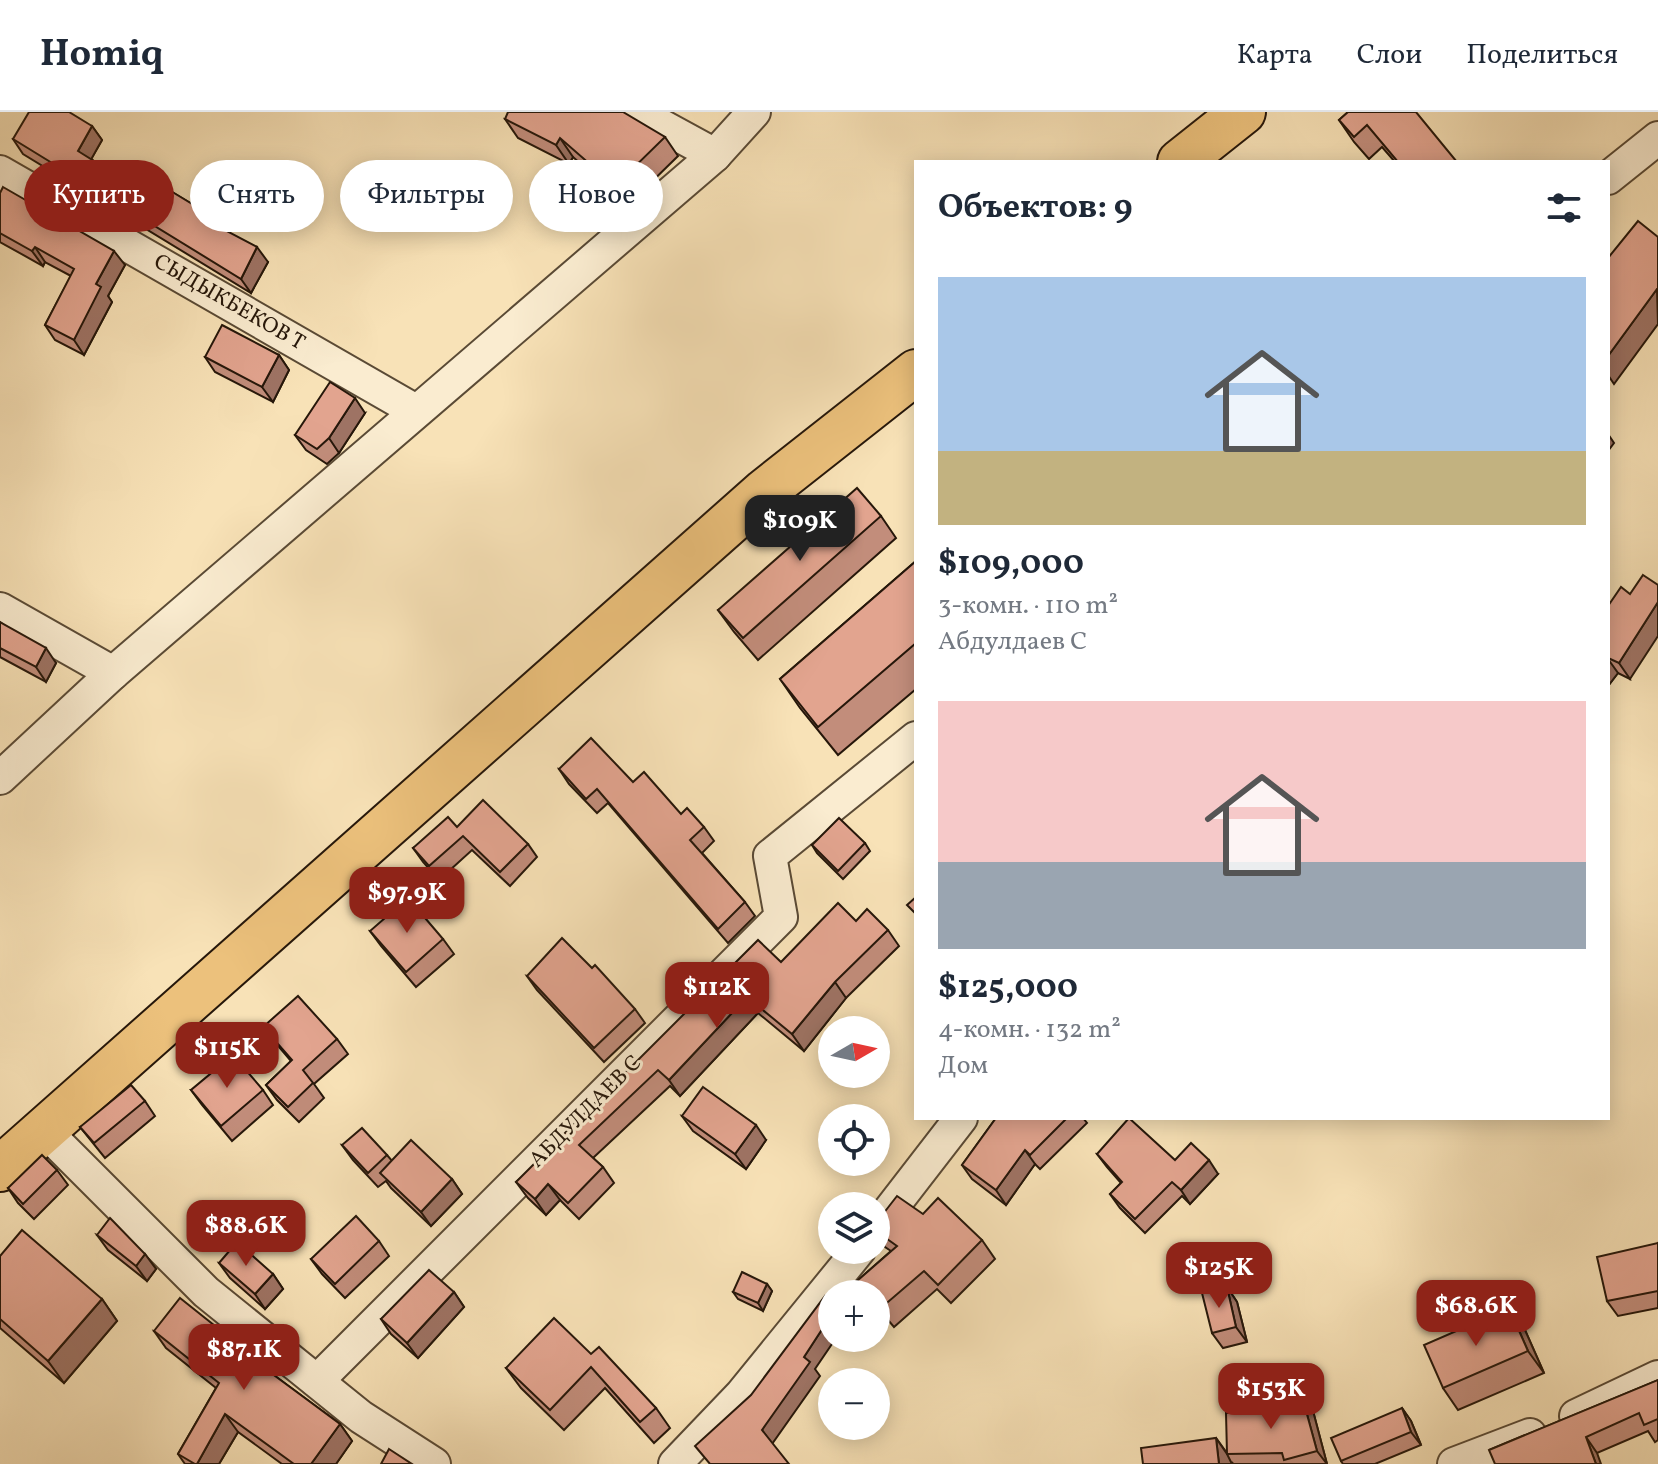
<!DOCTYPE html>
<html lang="ru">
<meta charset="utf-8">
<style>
body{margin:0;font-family:Vollkorn,serif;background:#f6f6f7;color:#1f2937;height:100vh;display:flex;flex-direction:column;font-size:30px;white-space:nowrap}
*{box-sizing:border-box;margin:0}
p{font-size:26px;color:#747a83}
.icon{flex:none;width:44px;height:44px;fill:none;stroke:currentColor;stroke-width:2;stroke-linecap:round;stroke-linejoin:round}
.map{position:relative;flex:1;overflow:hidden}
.panel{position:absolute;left:914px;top:48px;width:696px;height:960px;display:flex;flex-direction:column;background:#fff;border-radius:0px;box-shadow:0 4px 20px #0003}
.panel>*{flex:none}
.top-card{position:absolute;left:24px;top:48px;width:760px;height:72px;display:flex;gap:16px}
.needle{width:52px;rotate:81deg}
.fabs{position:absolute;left:818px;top:904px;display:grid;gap:16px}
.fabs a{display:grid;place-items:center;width:72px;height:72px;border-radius:50%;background:#fff;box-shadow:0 4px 20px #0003;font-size:40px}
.price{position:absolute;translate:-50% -68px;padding:0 18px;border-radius:16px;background:#8f2418;color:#fff;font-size:26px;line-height:52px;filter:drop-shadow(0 2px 4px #0008)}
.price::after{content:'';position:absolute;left:50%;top:48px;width:24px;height:18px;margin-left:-12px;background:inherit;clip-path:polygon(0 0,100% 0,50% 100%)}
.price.active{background:#222;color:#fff}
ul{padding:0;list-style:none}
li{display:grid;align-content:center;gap:16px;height:424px;padding:0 24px}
li span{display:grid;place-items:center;height:248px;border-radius:0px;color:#555}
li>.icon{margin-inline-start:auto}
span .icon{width:144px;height:144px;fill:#fffc;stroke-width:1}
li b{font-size:34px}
h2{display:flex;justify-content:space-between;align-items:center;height:96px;padding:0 24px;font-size:34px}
.chip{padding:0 28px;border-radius:36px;background:#fff;box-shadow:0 4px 20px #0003;font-size:28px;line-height:72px}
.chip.active{background:#8f2418;color:#fff}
header{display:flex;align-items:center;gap:48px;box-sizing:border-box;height:112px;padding:0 40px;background:#fff;border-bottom:2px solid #e0e1e3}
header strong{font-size:38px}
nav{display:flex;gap:44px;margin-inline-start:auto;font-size:28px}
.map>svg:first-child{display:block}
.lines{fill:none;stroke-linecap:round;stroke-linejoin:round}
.minor-casing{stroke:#5a4a35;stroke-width:36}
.highway-casing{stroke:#26170a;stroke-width:48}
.minor{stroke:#faecd0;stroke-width:32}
.highway{stroke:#ecc17c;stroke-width:44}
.wall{fill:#c28d7b;stroke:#26170a;stroke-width:2}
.shaded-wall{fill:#9e7364;stroke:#26170a;stroke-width:2}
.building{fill:#e2a48f;stroke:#26170a;stroke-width:2}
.labels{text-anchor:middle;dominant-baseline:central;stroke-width:6;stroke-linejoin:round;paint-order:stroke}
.street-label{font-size:22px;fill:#26170a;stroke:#faecd0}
</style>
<header>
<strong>Homiq</strong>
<nav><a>Карта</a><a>Слои</a><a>Поделиться</a></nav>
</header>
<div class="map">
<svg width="1658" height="1352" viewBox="0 0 1658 1352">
<rect width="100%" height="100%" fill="#f8e2b7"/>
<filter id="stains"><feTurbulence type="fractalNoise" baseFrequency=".0025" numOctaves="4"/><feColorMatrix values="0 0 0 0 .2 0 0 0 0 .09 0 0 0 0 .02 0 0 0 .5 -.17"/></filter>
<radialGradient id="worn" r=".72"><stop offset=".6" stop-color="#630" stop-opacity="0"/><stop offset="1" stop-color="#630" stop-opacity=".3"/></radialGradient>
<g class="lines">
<!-- minor casing -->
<g class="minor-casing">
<g id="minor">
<path d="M636,0L715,43"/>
<path d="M0,60L416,299"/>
<path d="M1608,66L1658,26"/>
<path d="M0,497L113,561"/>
<path d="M0,666L113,561L715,43L754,0"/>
<path d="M44,1018L206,1180L361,1305L434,1352"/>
<path d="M876,1116L961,1006"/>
<path d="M317,1269L781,805L770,744L916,626"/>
<path d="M1576,1304L1658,1265"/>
<path d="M675,1352L741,1283L859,1138"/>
<path d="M1454,1352L1530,1323"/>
</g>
</g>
<!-- highway casing -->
<g class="highway-casing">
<g id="highway">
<path d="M1180,50L1243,0"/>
<path d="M0,1057L765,379L916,260"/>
</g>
</g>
<!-- minor -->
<use href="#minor" class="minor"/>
<!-- highway -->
<use href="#highway" class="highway"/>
</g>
<!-- wall -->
<g class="wall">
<path d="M1348,0L1457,50H1395L1382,35L1369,47L1354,30L1339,8Z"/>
<path d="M505,7L665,25L678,44L628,93L573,45L569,52L518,26Z"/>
<path d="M92,14L102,28L91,47L126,69L165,76L202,98L211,111L268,150L251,181L23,42L13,27Z"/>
<path d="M0,81L125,153L108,184L112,190L84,243L55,228L45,213L71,164L45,150L43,154L0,130Z"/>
<path d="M279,243L289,258L273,290L215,260L205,245Z"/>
<path d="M365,301L339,341L327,352L306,338L295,323Z"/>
<path d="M881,404L896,426L758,548L734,520L718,498Z"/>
<path d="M916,449V577L838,643L800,596L780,567Z"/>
<path d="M1608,494L1630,567L1618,561L1608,574Z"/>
<path d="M0,510L56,551L46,570L0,545Z"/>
<path d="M559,657L633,670L681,702L704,715L714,729L702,741L745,790L755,804L728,831L608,691L597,701L569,672Z"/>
<path d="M457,715L528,732L537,745L510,774L472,738L439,768L423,750L413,736Z"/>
<path d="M865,731L870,739L843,767L817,741L812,733Z"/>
<path d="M856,809L888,818L899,834L846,886L804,939L758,901L680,984L670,974L593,1046L603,1055L614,1071L579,1107L560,1088L546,1103L528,1086L516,1070L781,850Z"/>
<path d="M370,819L443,827L454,842L416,875L381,834Z"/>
<path d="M527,864L635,897L645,911L604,950L537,878Z"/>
<path d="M263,915L337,927L348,942L314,972L324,986L299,1010L277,988L266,973L291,949L274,929Z"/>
<path d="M191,978H263L273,993L232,1029L202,993Z"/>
<path d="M145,989L155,1004L105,1046L80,1015Z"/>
<path d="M682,1004L766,1028L746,1057L693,1019Z"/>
<path d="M996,1006H1083L1087,1011L1040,1057L1035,1052L1006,1093L972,1067L962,1053Z"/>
<path d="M342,1033L387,1043L392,1049L452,1067L462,1082L431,1114L391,1076L386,1069L378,1075L353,1048Z"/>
<path d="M1097,1042L1175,1048L1218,1062L1190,1092L1182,1084L1145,1121L1120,1096L1110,1082L1121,1071L1107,1055Z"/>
<path d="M57,1058L68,1073L34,1107L18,1091L8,1076Z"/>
<path d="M923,1102L982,1128L995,1147L951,1191L937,1177L894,1215L876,1194V1182H866L857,1169L891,1139L885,1135L876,1122V1111Z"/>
<path d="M97,1123L145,1142L156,1157L147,1169L108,1138Z"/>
<path d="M379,1129L389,1144L345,1186L322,1162L311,1147Z"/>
<path d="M1658,1131V1196L1618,1204L1607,1189Z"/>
<path d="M0,1144L102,1187L117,1209L64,1271L0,1216Z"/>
<path d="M219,1151L273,1162L283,1177L265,1197L230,1166Z"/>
<path d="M767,1172L772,1179L763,1199L738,1187L733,1180Z"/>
<path d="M1227,1175L1237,1190L1247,1230L1223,1236L1212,1221Z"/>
<path d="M454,1180L464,1195L418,1246L391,1222L381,1207Z"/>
<path d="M1509,1196L1525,1218L1544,1261L1458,1298L1443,1276Z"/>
<path d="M154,1219L244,1237L265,1244L277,1261L275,1264L340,1312L352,1329L336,1352H282L238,1320L219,1352H185L178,1342L216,1276L166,1236Z"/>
<path d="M591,1242L656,1296L670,1316L654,1331L605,1276L564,1318L521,1276L506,1256Z"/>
<path d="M1658,1268V1328L1655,1330L1648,1319L1597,1341L1489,1338Z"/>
<path d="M1402,1296L1411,1309L1421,1333L1375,1352H1343L1341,1349Z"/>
<path d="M1313,1299L1327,1352H1233L1232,1350V1352H1143L1216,1326L1227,1341Z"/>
</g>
<!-- shaded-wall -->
<g class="shaded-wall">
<path d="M92,14L102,28L88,53L78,39Z"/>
<path d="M560,26L573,45L569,52L556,33Z"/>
<path d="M155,61L165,75L151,67Z"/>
<path d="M202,98L212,112L198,104Z"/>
<path d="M35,135L45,150L43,154L32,139Z"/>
<path d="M257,135L268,150L251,181L241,167Z"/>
<path d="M114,139L125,153L108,184L112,190L84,243L74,228L96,172Z"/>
<path d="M1657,177L1658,212L1614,272L1608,263V244Z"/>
<path d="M279,243L289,258L273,290L262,275Z"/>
<path d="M355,286L365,301L339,341L329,326Z"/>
<path d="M1608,322L1614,331L1608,339Z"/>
<path d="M1658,490V524L1630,567L1619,551Z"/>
<path d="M46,536L56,551L46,570L36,555Z"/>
<path d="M1608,547L1618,561L1608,574Z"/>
<path d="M835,870L846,886L804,939L792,922Z"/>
<path d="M747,885L758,901L680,984L669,968Z"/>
<path d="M756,1013L766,1028L746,1057L735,1042Z"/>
<path d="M1025,1038L1035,1052L1006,1093L996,1078Z"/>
<path d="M1209,1048L1218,1062L1190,1092L1181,1078Z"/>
<path d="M452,1067L462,1082L431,1114L421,1100Z"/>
<path d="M548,1072L560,1088L546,1103L535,1087Z"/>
<path d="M145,1142L156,1157L147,1169L136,1154Z"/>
<path d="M273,1162L283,1177L265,1197L255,1182Z"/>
<path d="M767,1172L772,1179L763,1199L758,1191Z"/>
<path d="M1227,1175L1237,1190L1247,1230L1236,1215Z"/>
<path d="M454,1180L464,1195L418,1246L407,1231Z"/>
<path d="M102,1187L117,1209L64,1271L48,1249Z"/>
<path d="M1509,1196L1525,1218L1544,1261L1528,1239Z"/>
<path d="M832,1202V1226H836L815,1257L820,1264L772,1332L762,1318L804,1245Z"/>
<path d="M265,1244L277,1261L271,1270L259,1252Z"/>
<path d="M1302,1284L1313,1299L1327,1352L1317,1339Z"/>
<path d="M1402,1296L1411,1309L1421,1333L1411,1320Z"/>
<path d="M225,1302L238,1320L219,1352H197Z"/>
<path d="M340,1312L352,1329L336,1352H311Z"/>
<path d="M1586,1325L1597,1341L1601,1352H1596Z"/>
<path d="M1216,1326L1227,1342L1232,1352H1219Z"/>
</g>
<!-- building -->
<g class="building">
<path d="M29,0H69L92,14L78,39L126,69L137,50L155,61L151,67L202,98L198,104L257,135L241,167L13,27Z"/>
<path d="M508,0H623L665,25L615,74L560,26L556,33L505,7Z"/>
<path d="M1348,0H1416L1457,50H1398L1367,13L1354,25L1339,8Z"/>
<path d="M3,75L114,139L96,172L101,175L74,228L45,213L74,157L35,135L32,139L0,121V81Z"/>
<path d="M1638,109L1658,125V177H1657L1608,244V146Z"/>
<path d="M222,213L279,243L262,275L205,245Z"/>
<path d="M330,270L355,286L329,326L317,337L295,323Z"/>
<path d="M857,376L881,404L743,526L718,498Z"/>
<path d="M916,449V531L818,615L780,567Z"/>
<path d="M1643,463L1658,473V490L1619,551L1608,546V494L1621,475L1630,482Z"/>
<path d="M0,510L46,536L36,555L0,536Z"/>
<path d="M591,626L633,670L644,660L681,702L687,696L704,715L690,728L745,790L718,817L597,677L586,687L559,657Z"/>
<path d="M483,688L528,732L500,760L463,724L429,754L413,736L448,705L457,715Z"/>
<path d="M839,706L865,731L838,759L812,733Z"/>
<path d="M916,785V802L907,793Z"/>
<path d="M408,786L443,827L406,860L370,819Z"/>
<path d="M838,791L856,809L867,797L888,818L835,870L792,922L747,885L669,968L658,958L579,1033L603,1055L568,1091L548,1072L535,1087L516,1070L758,828L781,850Z"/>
<path d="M562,826L592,856L595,853L635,897L594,936L527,864Z"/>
<path d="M298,884L337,927L303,958L313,971L288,995L266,973L292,948L263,915Z"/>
<path d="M233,943L263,978L221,1014L191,978Z"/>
<path d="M131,973L145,989L94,1031L80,1015Z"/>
<path d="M703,975L756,1013L735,1042L682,1004Z"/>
<path d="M996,1006H1067L1030,1043L1025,1038L996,1078L962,1053Z"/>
<path d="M1129,1006L1175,1048L1191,1031L1209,1048L1181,1078L1172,1070L1135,1107L1110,1082L1122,1070L1097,1042Z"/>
<path d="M362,1016L387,1043L368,1061L342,1033Z"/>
<path d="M411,1028L452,1067L421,1100L380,1061Z"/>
<path d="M42,1043L57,1058L23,1092L8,1076Z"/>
<path d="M897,1084L923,1102L938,1086L982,1128L938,1173L924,1159L881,1196L876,1191V1182H868L857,1169L897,1134L876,1119V1111Z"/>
<path d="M356,1104L379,1129L335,1172L311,1147Z"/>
<path d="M110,1106L145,1142L136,1154L97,1123Z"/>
<path d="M22,1118L102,1187L48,1249L0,1207V1144Z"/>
<path d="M237,1130L273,1162L255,1182L219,1151Z"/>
<path d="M1658,1131V1179L1607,1189L1597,1145Z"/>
<path d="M429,1158L454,1180L407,1231L381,1207Z"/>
<path d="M742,1160L767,1172L758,1191L733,1180Z"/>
<path d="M1227,1175L1236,1215L1212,1221L1202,1181Z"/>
<path d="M825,1184L832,1189V1202L804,1245L810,1250L762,1318L789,1352H710L695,1334L751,1283Z"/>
<path d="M180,1186L244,1237L248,1231L265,1244L259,1252L340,1312L311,1352H294L225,1302L197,1352H195L178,1342L219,1271L154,1219Z"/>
<path d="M1509,1196L1528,1239L1443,1276L1424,1233Z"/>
<path d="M554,1206L591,1242L599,1235L656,1296L640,1310L591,1255L550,1298L506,1256Z"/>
<path d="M1658,1268V1307L1644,1313L1639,1301L1586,1325L1596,1352H1495L1489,1338Z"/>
<path d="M1302,1284L1317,1339L1284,1348L1282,1341L1227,1342L1226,1301L1247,1300Z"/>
<path d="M1402,1296L1411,1320L1341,1349L1331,1326Z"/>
<path d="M1216,1326L1219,1352H1143L1141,1336Z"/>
<path d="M389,1337L412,1352H381Z"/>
</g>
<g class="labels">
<!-- street labels -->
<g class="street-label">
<text transform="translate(229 191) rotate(30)">СЫДЫКБЕКОВ Т</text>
<text transform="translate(586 1000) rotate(-45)">АБДУЛДАЕВ С</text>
</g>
</g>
<rect width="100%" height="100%" filter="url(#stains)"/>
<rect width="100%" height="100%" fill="url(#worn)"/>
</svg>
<div class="fabs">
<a><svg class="needle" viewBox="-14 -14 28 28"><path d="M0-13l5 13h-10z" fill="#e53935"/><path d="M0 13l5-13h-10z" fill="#747a83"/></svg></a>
<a><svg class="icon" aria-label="locate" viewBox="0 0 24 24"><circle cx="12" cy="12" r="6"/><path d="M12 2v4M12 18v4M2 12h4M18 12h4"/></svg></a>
<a><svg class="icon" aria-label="layers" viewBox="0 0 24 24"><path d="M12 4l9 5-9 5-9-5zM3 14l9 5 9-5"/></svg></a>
<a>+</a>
<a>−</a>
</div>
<b class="price active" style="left:800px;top:451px">$109K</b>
<b class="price" style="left:407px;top:823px">$97.9K</b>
<b class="price" style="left:717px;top:918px">$112K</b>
<b class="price" style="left:227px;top:978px">$115K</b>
<b class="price" style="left:246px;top:1156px">$88.6K</b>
<b class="price" style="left:1219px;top:1198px">$125K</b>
<b class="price" style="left:1476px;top:1236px">$68.6K</b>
<b class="price" style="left:244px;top:1280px">$87.1K</b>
<b class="price" style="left:1271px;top:1319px">$153K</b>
<div class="top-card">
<a class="chip active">Купить</a>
<a class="chip">Снять</a>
<a class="chip">Фильтры</a>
<a class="chip">Новое</a>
</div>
<section class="panel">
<h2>Объектов: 9<svg class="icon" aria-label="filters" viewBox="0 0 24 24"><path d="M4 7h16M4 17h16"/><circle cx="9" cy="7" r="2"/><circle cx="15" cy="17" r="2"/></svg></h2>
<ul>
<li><span style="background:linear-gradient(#a9c7e8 70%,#c2b280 0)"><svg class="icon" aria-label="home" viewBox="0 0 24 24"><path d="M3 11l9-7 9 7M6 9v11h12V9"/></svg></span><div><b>$109,000</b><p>3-комн. · 110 m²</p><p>Абдулдаев С</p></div></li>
<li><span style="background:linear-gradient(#f6c9c9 65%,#9aa5b1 0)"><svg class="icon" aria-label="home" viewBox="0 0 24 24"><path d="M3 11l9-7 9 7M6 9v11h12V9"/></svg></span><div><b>$125,000</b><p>4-комн. · 132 m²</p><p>Дом</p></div></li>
</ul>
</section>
</div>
